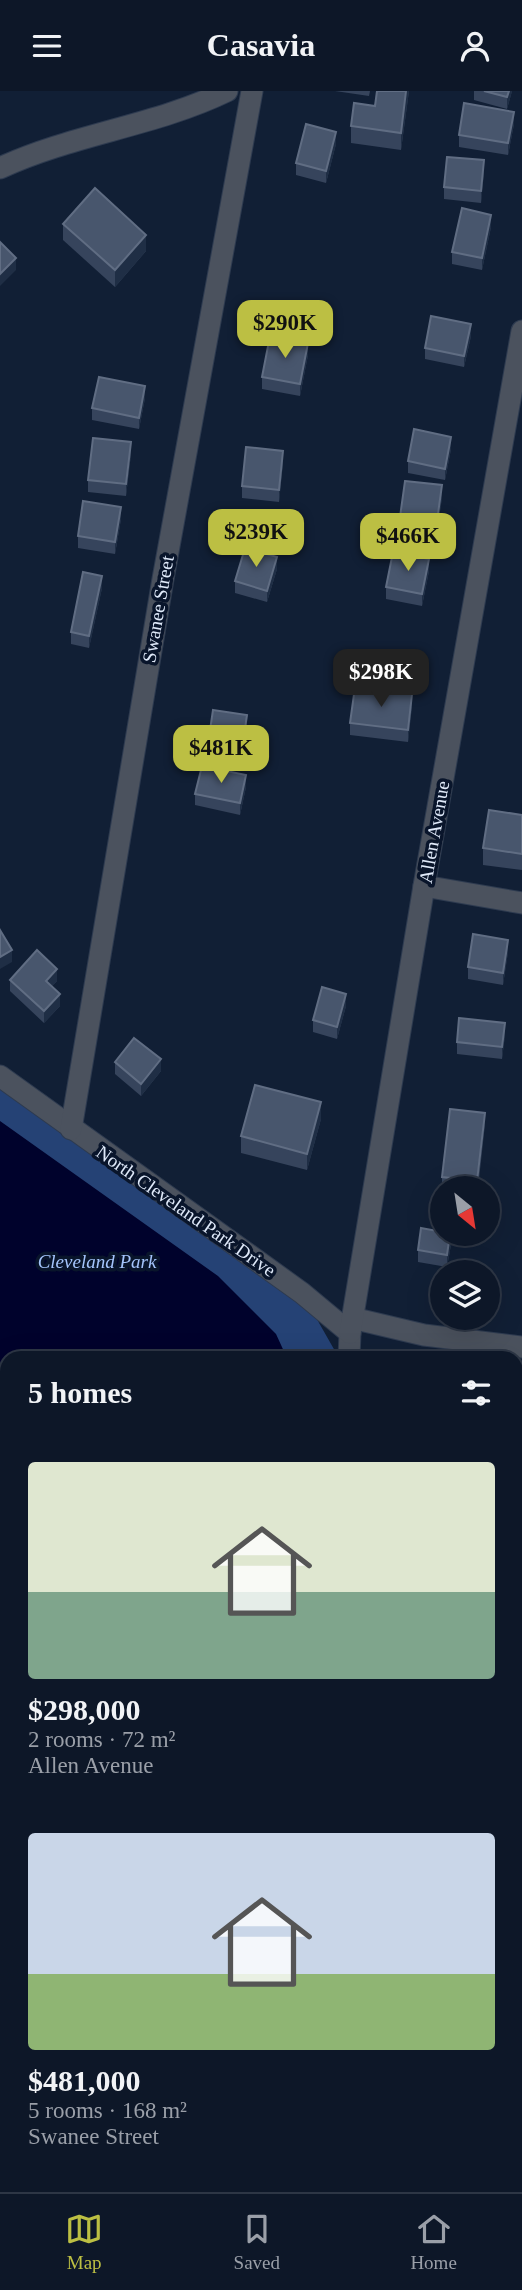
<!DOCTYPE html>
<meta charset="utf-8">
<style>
body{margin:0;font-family:"Times New Roman",serif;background:#162030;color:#f1f3f6;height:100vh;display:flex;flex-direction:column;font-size:26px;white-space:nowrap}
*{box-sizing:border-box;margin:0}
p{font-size:23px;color:#9a9fa8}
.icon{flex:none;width:38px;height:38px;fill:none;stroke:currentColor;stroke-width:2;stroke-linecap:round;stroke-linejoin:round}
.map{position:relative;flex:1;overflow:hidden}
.panel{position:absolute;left:0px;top:1260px;width:523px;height:842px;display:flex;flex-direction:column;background:#0d1728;border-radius:21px 21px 0 0;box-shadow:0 7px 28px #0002,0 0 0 2px #2d3645}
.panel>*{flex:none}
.needle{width:46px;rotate:150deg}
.buttons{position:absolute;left:430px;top:1085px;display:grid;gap:14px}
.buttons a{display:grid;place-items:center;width:70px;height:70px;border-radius:50%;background:#0d1728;box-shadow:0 7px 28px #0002,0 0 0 2px #2d3645;font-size:35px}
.price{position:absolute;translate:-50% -60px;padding:0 16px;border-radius:14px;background:#bcbf43;color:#111;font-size:23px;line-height:46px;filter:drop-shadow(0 2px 4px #0008)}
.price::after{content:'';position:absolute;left:50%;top:42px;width:21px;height:16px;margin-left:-10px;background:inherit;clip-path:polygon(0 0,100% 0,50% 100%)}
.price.current{background:#222;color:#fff}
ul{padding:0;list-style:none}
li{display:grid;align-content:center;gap:14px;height:371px;padding:0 28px}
li span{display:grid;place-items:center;height:217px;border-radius:7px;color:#555}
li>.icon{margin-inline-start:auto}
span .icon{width:126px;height:126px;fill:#fffc;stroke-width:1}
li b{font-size:30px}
h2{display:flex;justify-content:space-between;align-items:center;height:84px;padding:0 28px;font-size:30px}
header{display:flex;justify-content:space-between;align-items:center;height:91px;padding:0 28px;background:#0d1728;font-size:32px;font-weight:700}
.tab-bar{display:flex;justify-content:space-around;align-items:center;height:98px;border-top:2px solid #2d3645;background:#0d1728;font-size:19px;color:#9a9fa8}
.tab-bar a{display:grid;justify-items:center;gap:4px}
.tab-bar .current{color:#bcbf43}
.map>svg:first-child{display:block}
.green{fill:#254275}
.water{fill:#00022c}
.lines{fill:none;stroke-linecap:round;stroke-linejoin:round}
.stream{stroke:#00022c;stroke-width:7}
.minor-casing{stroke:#2e3b50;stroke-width:23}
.primary-casing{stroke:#2e3b50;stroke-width:23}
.minor{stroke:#4b525e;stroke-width:21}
.primary{stroke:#77859d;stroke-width:21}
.wall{fill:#36445c}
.shaded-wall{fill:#1f2e45}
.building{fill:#48566d;stroke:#606d83;stroke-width:2}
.labels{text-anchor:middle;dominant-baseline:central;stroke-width:7;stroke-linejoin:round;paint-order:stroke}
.street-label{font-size:19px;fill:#dfe9f9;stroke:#09152b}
.park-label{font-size:19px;font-style:italic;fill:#a4c4fb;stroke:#09152b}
</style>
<header><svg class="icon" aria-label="menu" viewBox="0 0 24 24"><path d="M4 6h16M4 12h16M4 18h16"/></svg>Casavia<svg class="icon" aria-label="person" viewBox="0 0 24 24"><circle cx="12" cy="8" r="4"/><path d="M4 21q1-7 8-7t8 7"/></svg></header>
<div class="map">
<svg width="522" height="2101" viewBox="0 0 522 2101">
<rect width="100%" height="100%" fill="#111f35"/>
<!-- green -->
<path class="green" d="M0,977L302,1202L339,1267H7V1373H0Z"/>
<!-- water -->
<path class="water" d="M0,1030L218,1185L276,1243L287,1267H7V1311L0,1310Z"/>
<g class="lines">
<!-- stream -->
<path class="stream" d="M516,1302L522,1298"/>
<!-- minor casing -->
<g class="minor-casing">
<g id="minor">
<path d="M0,77C73,43 155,35 227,0"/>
<path d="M424,795L522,812"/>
<path d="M0,985L302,1202L350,1242L349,1267"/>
<path d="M71,1038L163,488L252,0"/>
<path d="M352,1227L424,1244L522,1256"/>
<path d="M350,1242L424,795L522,240"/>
<path d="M516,1367L522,1366"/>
<path d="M0,1374L7,1375"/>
<path d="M516,1437L522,1438"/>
<path d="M516,1968L522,1950"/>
<path d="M471,2101L473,2095"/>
</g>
</g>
<!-- primary casing -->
<g class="primary-casing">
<g id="primary">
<path d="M0,1654L7,1656"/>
<path d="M516,1805L522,1807"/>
</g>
</g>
<!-- minor -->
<use href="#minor" class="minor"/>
<!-- primary -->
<use href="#primary" class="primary"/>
</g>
<!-- wall -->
<g class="wall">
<path d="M335,0H370L369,5Z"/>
<path d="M377,0H409L401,59L351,52V35L375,15Z"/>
<path d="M474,0H512L507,18L474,9Z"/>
<path d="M514,33L508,64L459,56V44Z"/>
<path d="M336,53L326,92L296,84V72Z"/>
<path d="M484,81L481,112L444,108V96Z"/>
<path d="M63,133L146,160L115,196L63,149Z"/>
<path d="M491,136L482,179L452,173V161Z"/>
<path d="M471,245L464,276L425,268V257Z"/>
<path d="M308,264L300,305L262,298V286Z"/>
<path d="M145,307L139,338L92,329V317Z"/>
<path d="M451,358L445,389L408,382V370Z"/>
<path d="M131,363L126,405L88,401V389Z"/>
<path d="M283,372L279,411L242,407V395Z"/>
<path d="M442,406L437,442L400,438V426Z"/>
<path d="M121,428L115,463L78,457V445Z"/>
<path d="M277,478L267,511L235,502V490Z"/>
<path d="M429,480L422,515L386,508V496Z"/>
<path d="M102,497L89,557L71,553V541Z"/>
<path d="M412,615L408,651L350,644V632Z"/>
<path d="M247,636L242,669L208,665V653Z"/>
<path d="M246,696L240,724L195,714V703Z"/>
<path d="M522,724V779L483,774V757Z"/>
<path d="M508,861L503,894L468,888V876Z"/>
<path d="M10,889L57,890L52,895L60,915L44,932L10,900Z"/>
<path d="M346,915L337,948L313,941V929Z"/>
<path d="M505,944L502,968L457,963V951Z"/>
<path d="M115,971L161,980L141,1005L115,983Z"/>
<path d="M321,1028L307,1079L241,1062V1045Z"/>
<path d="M485,1033L478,1097L442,1098V1086Z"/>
<path d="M451,1154L447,1176L418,1171V1159Z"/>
<path d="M0,1435L7,1438V1486L0,1484Z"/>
<path d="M516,1527L522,1529V1653L516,1651Z"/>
</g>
<!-- shaded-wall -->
<g class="shaded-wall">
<path d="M406,0H409L401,59V42Z"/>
<path d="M509,0H512L507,18V6Z"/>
<path d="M514,21V33L508,64V52Z"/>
<path d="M336,41V53L326,92V80Z"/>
<path d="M484,69V81L481,112V100Z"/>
<path d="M491,124V136L482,179V167Z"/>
<path d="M146,144V160L115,196V179Z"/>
<path d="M16,167V179L0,195V183Z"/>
<path d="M471,233V245L464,276V265Z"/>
<path d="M308,252V264L300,305V293Z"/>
<path d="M145,295V307L139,338V327Z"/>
<path d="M451,346V358L445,389V378Z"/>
<path d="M131,351V363L126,405V393Z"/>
<path d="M283,360V372L279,411V399Z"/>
<path d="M442,394V406L437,442V430Z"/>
<path d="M121,416V428L115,463V451Z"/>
<path d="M277,466V478L267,511V500Z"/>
<path d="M429,468V480L422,515V503Z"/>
<path d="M102,485V497L89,557V545Z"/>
<path d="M412,603V615L408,651V639Z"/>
<path d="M247,624V636L242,669V658Z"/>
<path d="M246,684V696L240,724V712Z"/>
<path d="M508,849V861L503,894V882Z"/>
<path d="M12,859V871L0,878V866Z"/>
<path d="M57,878V890L46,902V890Z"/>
<path d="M60,903V915L44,932V920Z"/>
<path d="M346,903V915L337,948V936Z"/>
<path d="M505,932V944L502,968V956Z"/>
<path d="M161,968V980L141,1005V993Z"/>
<path d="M321,1011V1028L307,1079V1063Z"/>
<path d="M485,1022V1033L477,1097V1090Z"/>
<path d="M451,1143V1154L447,1176V1164Z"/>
</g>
<!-- building -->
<g class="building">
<path d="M377,0H406L401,42L351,35L354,12L375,15Z"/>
<path d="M484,0H509L507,6Z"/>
<path d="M464,12L514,21L508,52L459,44Z"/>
<path d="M306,33L336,41L326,80L296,72Z"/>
<path d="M447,66L484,69L481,100L444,96Z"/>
<path d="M95,97L146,144L115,179L63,133Z"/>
<path d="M462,117L491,124L482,167L452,161Z"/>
<path d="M0,151L16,167L0,183Z"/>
<path d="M431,225L471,233L464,265L425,257Z"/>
<path d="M270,245L308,252L300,293L262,286Z"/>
<path d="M99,286L145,295L139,327L92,317Z"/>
<path d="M414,338L451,346L445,378L408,370Z"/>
<path d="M93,347L131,351L126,393L88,389Z"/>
<path d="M246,356L283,360L279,399L242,395Z"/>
<path d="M405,390L442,394L437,430L400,426Z"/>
<path d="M83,410L121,416L115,451L78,445Z"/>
<path d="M245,457L277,466L267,500L235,490Z"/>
<path d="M393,461L429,468L422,503L386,496Z"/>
<path d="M83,481L102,485L89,545L71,541Z"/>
<path d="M355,596L412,603L408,639L350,632Z"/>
<path d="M213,619L247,624L242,658L208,653Z"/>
<path d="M202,675L246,684L240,712L195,703Z"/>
<path d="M489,719L522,724V763L483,757Z"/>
<path d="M0,839L12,859L0,866Z"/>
<path d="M473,843L508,849L503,882L468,876Z"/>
<path d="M37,859L57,878L46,890L60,903L44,920L10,889Z"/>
<path d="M322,896L346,903L337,936L313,929Z"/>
<path d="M459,927L505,932L502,956L457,951Z"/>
<path d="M134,947L161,968L141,993L115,971Z"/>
<path d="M255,994L321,1011L307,1063L241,1045Z"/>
<path d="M450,1018L485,1022L477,1090L442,1086Z"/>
<path d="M421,1137L443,1141V1143H450L447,1164L418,1159Z"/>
<path d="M470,1259V1267H401V1265Z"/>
<path d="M0,1435L7,1438V1475L0,1472Z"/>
<path d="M516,1527L522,1529V1636L516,1635Z"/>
<path d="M7,2071V2095H54L53,2101H2Z"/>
<path d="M168,2095H207L206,2101H167Z"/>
<path d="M292,2095H379L377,2101H289Z"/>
</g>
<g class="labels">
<!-- street labels -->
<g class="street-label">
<text transform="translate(158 518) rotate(-80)">Swanee Street</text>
<text transform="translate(434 741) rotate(-80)">Allen Avenue</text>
<text transform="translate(186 1120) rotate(35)">North Cleveland Park Drive</text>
</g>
<!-- park labels -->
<g class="park-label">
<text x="97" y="1170">Cleveland Park</text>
</g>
</g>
</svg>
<div class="buttons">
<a><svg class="needle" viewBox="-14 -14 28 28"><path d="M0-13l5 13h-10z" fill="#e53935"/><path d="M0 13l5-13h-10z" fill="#9a9fa8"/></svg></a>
<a><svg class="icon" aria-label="layers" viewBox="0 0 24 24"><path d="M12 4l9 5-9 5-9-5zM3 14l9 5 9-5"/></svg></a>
</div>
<b class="price" style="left:285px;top:269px">$290K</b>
<b class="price" style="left:256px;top:478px">$239K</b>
<b class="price" style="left:408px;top:482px">$466K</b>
<b class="price current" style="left:381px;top:618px">$298K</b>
<b class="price" style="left:221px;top:694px">$481K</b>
<section class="panel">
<h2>5 homes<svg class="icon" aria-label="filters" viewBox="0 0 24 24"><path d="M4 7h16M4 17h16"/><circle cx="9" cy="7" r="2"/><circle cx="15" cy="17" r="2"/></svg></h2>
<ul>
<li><span style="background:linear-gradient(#dfe7d0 60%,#7fa58c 0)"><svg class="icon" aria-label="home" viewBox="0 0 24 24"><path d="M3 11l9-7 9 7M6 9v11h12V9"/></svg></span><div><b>$298,000</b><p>2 rooms · 72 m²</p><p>Allen Avenue</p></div></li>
<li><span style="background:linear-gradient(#c9d6e8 65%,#8fb573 0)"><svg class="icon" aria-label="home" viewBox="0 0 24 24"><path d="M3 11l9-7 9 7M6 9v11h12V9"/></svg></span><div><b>$481,000</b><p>5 rooms · 168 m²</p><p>Swanee Street</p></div></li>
</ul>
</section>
</div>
<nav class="tab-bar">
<a class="current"><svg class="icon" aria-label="map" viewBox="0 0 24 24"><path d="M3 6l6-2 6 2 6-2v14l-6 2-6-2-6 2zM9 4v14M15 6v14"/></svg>Map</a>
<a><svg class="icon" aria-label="saved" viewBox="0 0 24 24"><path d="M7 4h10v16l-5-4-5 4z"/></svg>Saved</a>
<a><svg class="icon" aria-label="home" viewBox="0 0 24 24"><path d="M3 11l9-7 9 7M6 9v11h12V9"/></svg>Home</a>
</nav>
